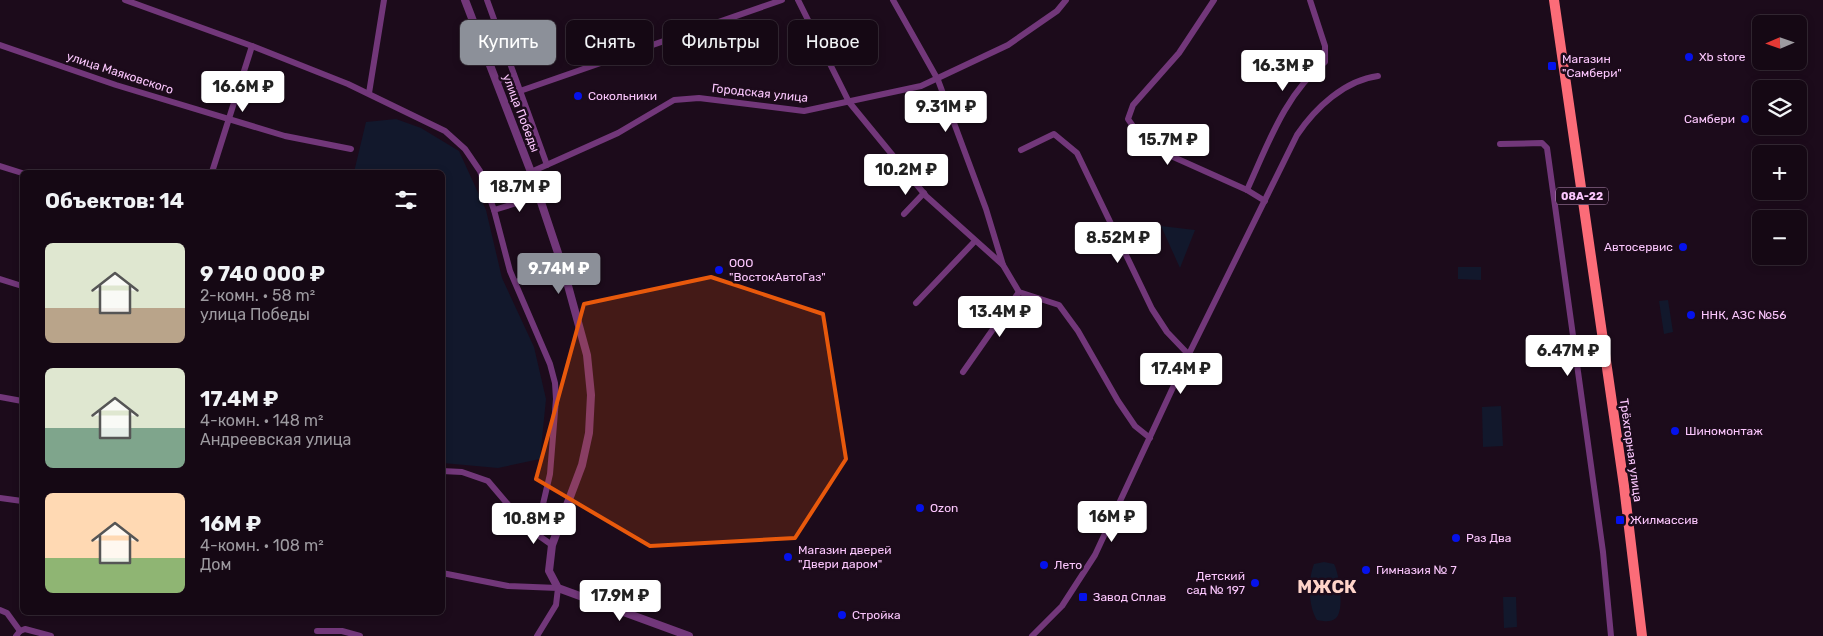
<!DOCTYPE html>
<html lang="ru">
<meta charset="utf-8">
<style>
body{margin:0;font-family:Rubik,sans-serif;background:#221622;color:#f1f3f6;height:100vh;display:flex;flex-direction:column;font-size:19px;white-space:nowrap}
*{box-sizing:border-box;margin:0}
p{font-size:16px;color:#9d9aa0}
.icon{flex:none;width:28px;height:28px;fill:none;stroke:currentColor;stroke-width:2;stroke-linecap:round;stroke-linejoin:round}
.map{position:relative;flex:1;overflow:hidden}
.drawer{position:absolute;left:20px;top:170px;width:425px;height:445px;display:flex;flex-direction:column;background:#150814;border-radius:8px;box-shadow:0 2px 8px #0003,0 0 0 1px #342934}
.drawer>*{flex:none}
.hud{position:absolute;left:460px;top:20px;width:475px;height:45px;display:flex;gap:10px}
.needle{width:32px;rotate:268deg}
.fabs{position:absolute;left:1752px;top:15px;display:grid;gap:10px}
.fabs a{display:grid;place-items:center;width:55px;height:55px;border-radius:8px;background:#150814;box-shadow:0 2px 8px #0003,0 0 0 1px #342934;font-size:25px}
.price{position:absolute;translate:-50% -42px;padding:0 11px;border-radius:5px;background:#fff;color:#222;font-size:16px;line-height:32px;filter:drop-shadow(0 1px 2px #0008)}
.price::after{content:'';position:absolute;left:50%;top:30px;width:15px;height:11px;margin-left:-8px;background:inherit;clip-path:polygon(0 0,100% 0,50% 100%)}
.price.current{background:#8c9099;color:#fff}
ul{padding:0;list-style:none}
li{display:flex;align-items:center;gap:15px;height:125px;padding:0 25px}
li span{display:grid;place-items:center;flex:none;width:140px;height:100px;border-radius:8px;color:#555}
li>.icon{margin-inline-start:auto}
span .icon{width:60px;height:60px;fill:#fffc;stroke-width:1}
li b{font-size:21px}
h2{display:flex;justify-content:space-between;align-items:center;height:60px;padding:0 25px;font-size:21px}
.pill{padding:0 18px;border-radius:8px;background:#150814;box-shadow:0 2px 8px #0003,0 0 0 1px #342934;font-size:18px;line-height:45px}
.pill.current{background:#8c9099;color:#fff}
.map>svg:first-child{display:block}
.green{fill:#12182c}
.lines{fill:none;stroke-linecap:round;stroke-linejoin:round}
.minor{stroke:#72377a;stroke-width:6}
.tertiary{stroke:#72377a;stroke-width:8}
.trunk{stroke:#fb6c78;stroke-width:10}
.marked{fill:#e8590c;fill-opacity:0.2;stroke:#e8590c;stroke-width:4;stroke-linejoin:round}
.poi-dot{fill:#0512ec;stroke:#1c0b1b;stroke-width:2}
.labels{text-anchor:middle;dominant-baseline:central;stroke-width:5;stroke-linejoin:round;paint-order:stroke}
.shield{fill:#1c0b1b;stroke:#b98fba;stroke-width:1}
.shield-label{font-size:11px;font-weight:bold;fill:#fcc7fe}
.poi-label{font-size:12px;fill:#fcc7fe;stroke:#1c0b1b;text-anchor:start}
.street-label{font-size:12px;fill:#fcc7fe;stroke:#1c0b1b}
.district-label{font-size:18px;font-weight:bold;fill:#fed4c9;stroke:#1c0b1b}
</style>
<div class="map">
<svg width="1823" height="636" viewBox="0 0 1823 636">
<rect width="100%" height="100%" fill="#1c0b1b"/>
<!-- green -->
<g class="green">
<path d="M396,119L421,128L459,151L486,210L502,278L534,347L546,399L540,459L498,468L443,463L442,172H354L366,122Z"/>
<path d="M1161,226L1195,230L1180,268Z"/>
<path d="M1458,267H1481V280L1458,279Z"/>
<path d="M1668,300L1673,332L1664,334L1659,301Z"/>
<path d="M1501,406L1503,446L1483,447L1482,407Z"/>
<path d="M1324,562L1334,564C1339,573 1345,610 1336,618C1331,623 1323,621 1317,620C1308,606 1308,579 1314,564Z"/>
<path d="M1516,597L1517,627L1504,628L1503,597Z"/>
</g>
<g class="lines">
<!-- minor -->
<g class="minor">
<path d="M125,0L252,46L348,84L445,131L465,149L480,171L494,210L510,271L550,364L555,383L556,399L550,474L540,517L528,528"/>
<path d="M487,0L547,165"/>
<path d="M798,0L849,102L926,196L1003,265L1019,292L1059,305L1078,331L1118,401L1135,426L1150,438"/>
<path d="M893,0L938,80L986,209L1003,265"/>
<path d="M1214,0L1179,53L1133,105L1128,119L1137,132L1151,147L1247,190L1265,201"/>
<path d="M0,45L116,85L285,136L351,149"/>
<path d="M497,81L514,75"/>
<path d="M520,91L782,0"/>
<path d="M369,93L384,0"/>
<path d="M1500,144L1542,143L1547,148L1603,552L1611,636"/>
<path d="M1021,150L1054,134L1077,153L1152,309L1167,332L1189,355"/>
<path d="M0,166L22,173"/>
<path d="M212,172L252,46"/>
<path d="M531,172L618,133L674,100L699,98L804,111L921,86L1008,45L1057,11L1066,0"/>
<path d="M1247,190C1268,144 1285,94 1325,62V46L1310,0"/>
<path d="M494,210L539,196"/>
<path d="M904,214L924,193"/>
<path d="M0,279L22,286"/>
<path d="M516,282L540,272L557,274L564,271"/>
<path d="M916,303L975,241"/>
<path d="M963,372L1019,292"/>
<path d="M0,397L22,401"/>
<path d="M442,471L462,472L488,481L528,528L552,545"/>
<path d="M0,498L22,501"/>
<path d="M442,573L508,586L558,588L556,605L537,636"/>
<path d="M0,610L7,613L20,631"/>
<path d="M317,631H342L360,636"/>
<path d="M16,636L20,631L25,629L51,636"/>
<path d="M1032,636L1062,606L1095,555L1182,368L1297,135C1315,108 1345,80 1378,76"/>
</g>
<!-- tertiary -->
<path class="tertiary" d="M465,0L531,172L564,271L587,355L591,395L589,433L582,465L552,545L549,571L558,588L689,636"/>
<!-- trunk -->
<path class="trunk" d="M1554,0L1624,486L1642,636"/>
</g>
<!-- marked area -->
<path class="marked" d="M711,277L823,314L846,459L795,538L650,546L536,479L584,304Z"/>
<!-- markers -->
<g class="poi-dot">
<circle cx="1689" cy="57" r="5"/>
<rect x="1547" y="61" width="10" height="10" rx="2.5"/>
<circle cx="578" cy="96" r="5"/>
<circle cx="1745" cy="119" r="5"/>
<circle cx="1683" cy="247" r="5"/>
<circle cx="719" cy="270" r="5"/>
<circle cx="1691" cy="315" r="5"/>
<circle cx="1675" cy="431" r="5"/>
<circle cx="920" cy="508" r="5"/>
<rect x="1615" y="515" width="10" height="10" rx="2.5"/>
<circle cx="1456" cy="538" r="5"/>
<circle cx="788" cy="557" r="5"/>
<circle cx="1044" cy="565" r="5"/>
<circle cx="1366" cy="570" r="5"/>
<circle cx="1255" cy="583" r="5"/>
<rect x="1078" y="592" width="10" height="10" rx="2.5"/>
<circle cx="842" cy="615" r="5"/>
</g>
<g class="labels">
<!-- shield labels -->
<rect class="shield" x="1556" y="187.5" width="52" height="17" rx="4"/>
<g class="shield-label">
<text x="1582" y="196">08А-22</text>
</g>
<!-- poi labels -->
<g class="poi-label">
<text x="1699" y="57">Xb store</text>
<text x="1562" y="59">Магазин<tspan x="1562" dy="14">"Самбери"</tspan></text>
<text x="588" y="96">Сокольники</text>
<text x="1735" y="119" text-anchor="end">Самбери</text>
<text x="1673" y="247" text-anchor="end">Автосервис</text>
<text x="729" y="263">ООО<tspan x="729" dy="14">"ВостокАвтоГаз"</tspan></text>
<text x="1701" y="315">ННК, АЗС №56</text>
<text x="1685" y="431">Шиномонтаж</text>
<text x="930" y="508">Ozon</text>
<text x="1630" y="520">Жилмассив</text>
<text x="1466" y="538">Раз Два</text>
<text x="798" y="550">Магазин дверей<tspan x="798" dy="14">"Двери даром"</tspan></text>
<text x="1054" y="565">Лето</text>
<text x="1376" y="570">Гимназия № 7</text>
<text x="1245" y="576" text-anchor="end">Детский<tspan x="1245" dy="14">сад № 197</tspan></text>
<text x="1093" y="597">Завод Сплав</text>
<text x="852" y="615">Стройка</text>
</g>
<!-- street labels -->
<g class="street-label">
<text transform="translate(120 73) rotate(18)">улица Маяковского</text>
<text transform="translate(760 93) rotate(6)">Городская улица</text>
<text transform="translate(521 113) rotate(69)">улица Победы</text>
<text transform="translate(1631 450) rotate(82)">Трёхгорная улица</text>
</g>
<!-- district labels -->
<g class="district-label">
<text x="1327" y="587">МЖСК</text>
</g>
</g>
</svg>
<div class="fabs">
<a><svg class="needle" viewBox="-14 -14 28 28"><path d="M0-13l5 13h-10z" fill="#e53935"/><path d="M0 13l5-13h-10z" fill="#9d9aa0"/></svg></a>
<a><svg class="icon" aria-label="layers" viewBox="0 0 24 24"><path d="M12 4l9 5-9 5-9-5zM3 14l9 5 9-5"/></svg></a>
<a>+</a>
<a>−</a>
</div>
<b class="price" style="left:1283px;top:92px">16.3M ₽</b>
<b class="price" style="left:243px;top:113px">16.6M ₽</b>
<b class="price" style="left:946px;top:133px">9.31M ₽</b>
<b class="price" style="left:1168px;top:166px">15.7M ₽</b>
<b class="price" style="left:906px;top:196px">10.2M ₽</b>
<b class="price" style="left:520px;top:213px">18.7M ₽</b>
<b class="price" style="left:1118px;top:264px">8.52M ₽</b>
<b class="price current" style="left:559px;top:295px">9.74M ₽</b>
<b class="price" style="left:1000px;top:338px">13.4M ₽</b>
<b class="price" style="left:1568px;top:377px">6.47M ₽</b>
<b class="price" style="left:1181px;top:395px">17.4M ₽</b>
<b class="price" style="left:1112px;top:543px">16M ₽</b>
<b class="price" style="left:534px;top:545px">10.8M ₽</b>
<b class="price" style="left:620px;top:622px">17.9M ₽</b>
<div class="hud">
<a class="pill current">Купить</a>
<a class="pill">Снять</a>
<a class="pill">Фильтры</a>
<a class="pill">Новое</a>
</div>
<section class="drawer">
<h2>Объектов: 14<svg class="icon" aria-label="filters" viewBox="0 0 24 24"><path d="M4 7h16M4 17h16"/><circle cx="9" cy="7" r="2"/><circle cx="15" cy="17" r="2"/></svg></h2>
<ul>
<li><span style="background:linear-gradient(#dfe7d0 65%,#b9a48a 0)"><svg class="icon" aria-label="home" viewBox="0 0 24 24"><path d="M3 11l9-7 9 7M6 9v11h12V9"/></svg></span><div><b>9 740 000 ₽</b><p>2-комн. · 58 m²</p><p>улица Победы</p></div></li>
<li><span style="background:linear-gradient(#dfe7d0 60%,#7fa58c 0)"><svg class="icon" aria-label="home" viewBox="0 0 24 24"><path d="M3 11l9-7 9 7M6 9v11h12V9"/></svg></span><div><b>17.4M ₽</b><p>4-комн. · 148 m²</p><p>Андреевская улица</p></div></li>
<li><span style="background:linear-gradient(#ffd9b3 65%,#8fb573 0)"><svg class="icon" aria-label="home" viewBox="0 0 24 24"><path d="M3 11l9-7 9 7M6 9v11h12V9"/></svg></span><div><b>16M ₽</b><p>4-комн. · 108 m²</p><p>Дом</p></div></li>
</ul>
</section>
</div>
